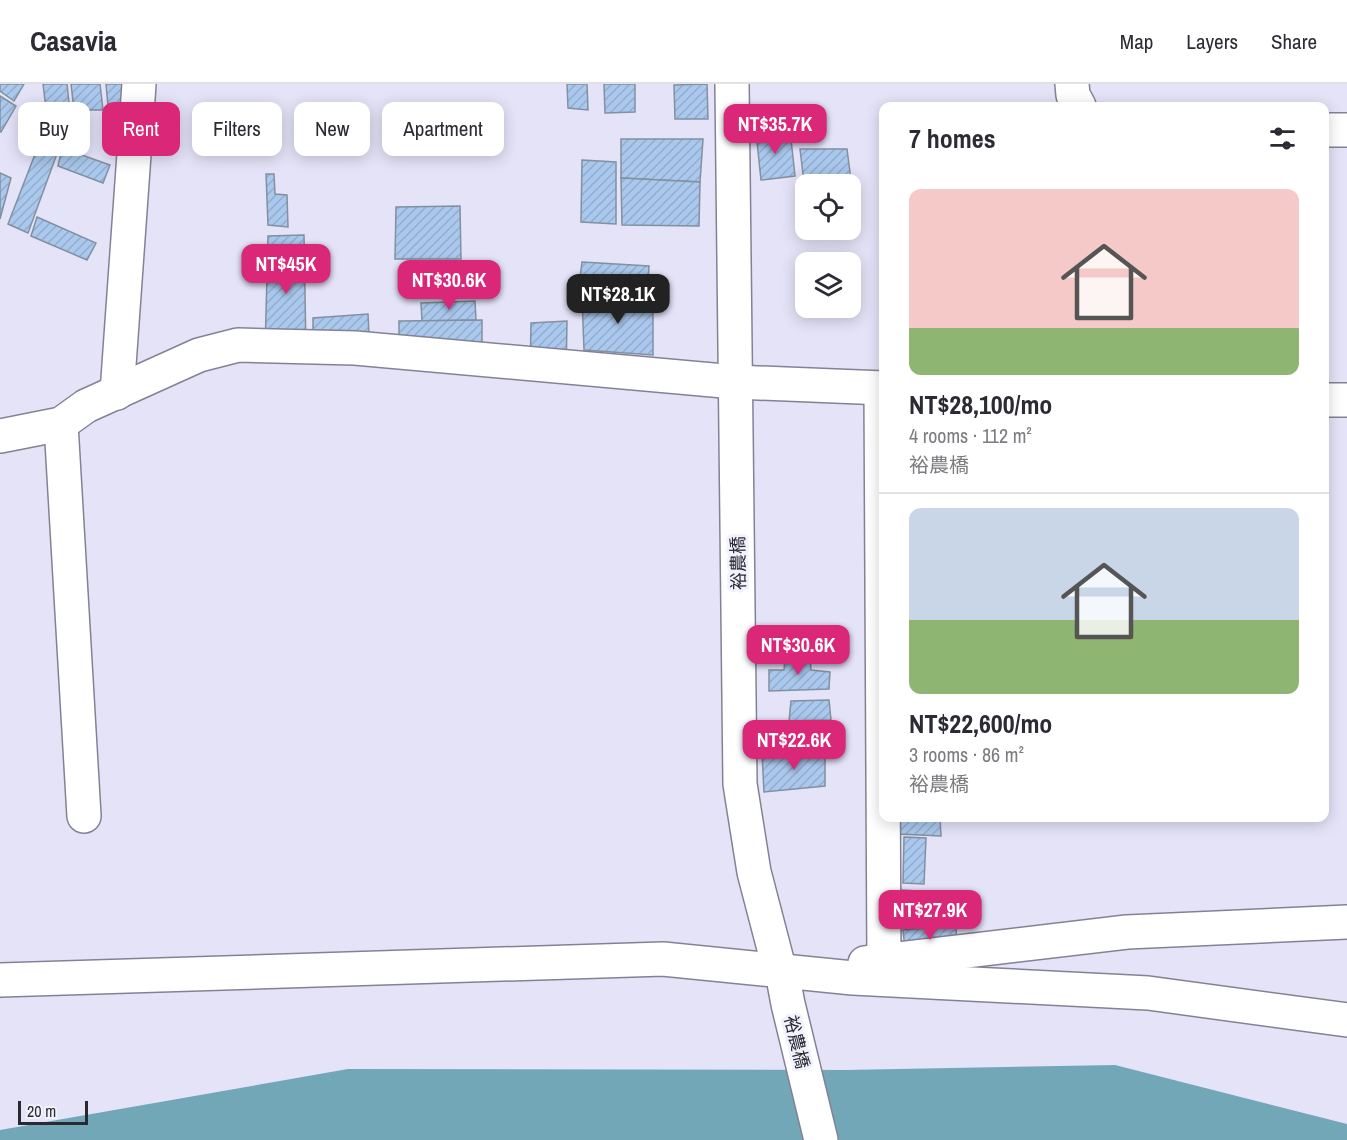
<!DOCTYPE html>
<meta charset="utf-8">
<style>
body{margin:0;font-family:"Archivo Narrow","Noto Sans TC",sans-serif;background:#f7f7f7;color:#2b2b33;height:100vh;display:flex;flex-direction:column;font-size:22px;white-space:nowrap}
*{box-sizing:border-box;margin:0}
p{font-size:20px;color:#7c7c81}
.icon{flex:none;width:33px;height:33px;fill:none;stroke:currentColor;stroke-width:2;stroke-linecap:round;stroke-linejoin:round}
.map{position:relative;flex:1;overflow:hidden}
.drawer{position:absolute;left:879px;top:18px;width:450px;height:720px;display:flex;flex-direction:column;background:#fff;border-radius:12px;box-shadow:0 3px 15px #0003}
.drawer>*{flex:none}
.hud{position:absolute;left:18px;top:18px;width:570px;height:54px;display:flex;gap:12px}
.buttons{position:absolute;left:795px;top:90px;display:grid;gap:12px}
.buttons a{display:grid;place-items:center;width:66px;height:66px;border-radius:12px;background:#fff;box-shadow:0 3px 15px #0003;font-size:30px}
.scale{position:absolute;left:18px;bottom:15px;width:70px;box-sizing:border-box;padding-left:6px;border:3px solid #292931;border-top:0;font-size:16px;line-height:21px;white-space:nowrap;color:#292931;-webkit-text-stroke:4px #f2f1fe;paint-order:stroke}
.price{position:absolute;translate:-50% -51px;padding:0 14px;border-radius:12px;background:#db2777;color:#fff;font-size:20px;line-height:39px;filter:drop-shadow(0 2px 3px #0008)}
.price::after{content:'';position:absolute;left:50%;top:36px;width:18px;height:14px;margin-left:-9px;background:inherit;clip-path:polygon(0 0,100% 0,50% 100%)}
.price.on{background:#222;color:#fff}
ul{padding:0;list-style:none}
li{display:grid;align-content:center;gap:12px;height:318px;padding:0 30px}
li+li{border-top:2px solid #e1e1e2}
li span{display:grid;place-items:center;height:186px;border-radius:12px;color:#555}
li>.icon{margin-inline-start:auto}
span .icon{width:108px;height:108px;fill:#fffc;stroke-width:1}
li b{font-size:26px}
h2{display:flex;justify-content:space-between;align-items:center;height:72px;padding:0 30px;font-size:26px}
.tag{padding:0 21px;border-radius:12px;background:#fff;box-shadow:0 3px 15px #0003;font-size:21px;line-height:54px}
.tag.on{background:#db2777;color:#fff}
header{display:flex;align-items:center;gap:36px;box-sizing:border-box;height:84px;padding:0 30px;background:#fff;border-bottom:2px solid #e1e1e2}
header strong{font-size:28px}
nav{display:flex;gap:33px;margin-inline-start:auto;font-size:21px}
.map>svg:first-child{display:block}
.water{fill:#71a7b7}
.building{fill:url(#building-hatch);stroke:#82909f;stroke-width:1.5}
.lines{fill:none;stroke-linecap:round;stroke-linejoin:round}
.minor-casing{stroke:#838295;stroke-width:36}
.minor{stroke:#fff;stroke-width:33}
.labels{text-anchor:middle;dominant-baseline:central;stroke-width:6;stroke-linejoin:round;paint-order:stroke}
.street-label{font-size:18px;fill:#292931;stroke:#f2f1fe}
</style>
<header>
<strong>Casavia</strong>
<nav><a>Map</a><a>Layers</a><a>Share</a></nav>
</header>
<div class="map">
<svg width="1347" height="1056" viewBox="0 0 1347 1056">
<defs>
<pattern id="building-hatch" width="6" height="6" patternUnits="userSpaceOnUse" patternTransform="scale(1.5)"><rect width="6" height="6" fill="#aac8ed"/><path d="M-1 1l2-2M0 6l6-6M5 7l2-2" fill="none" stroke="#92accc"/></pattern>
</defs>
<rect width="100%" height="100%" fill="#e4e3f8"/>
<!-- water -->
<path class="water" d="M1115,981L1347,1040V1056H0V1046L348,985L845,986Z"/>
<!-- building -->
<g class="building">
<path d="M0,0H24L14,17L0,7Z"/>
<path d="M43,0H67L72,48L49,49Z"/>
<path d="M71,0H100L103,26H74Z"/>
<path d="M106,0H133L135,21L108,22Z"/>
<path d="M567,0H587L588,26L568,24Z"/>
<path d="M604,0H635V28L605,29Z"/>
<path d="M707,0L708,35H675L674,1Z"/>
<path d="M0,12L16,22L1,48L0,47Z"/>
<path d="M790,46L795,92L761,96L756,48Z"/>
<path d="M621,55H703L700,98L621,94Z"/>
<path d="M39,60L58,67L28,149L8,140Z"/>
<path d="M62,64L110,81L103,99L58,82Z"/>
<path d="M800,65H847L852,104L850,100H806L805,107Z"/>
<path d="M582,76L616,78V140L581,138Z"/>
<path d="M0,89L11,94L0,135Z"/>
<path d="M266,90H274L275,110L287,111L288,143L268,141Z"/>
<path d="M621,94L700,98L699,142L622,141Z"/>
<path d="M460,122L461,175H395L396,123Z"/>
<path d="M37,133L96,159L87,176L31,152Z"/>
<path d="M304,151L306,268H265L268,152Z"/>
<path d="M582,178L649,182L647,216L578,209Z"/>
<path d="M582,213L653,216V271L584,266Z"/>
<path d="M475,217L476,236L422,237L421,219Z"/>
<path d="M368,230L370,270L313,271V234Z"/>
<path d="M482,236V264L399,267V237Z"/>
<path d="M567,237L566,294L530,291L531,239Z"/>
<path d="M785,571L810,572L811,586L830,588L829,605L769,607V586H784Z"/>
<path d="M829,616L831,636L789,637L791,617Z"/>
<path d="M825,667V702L764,708L762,670Z"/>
<path d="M899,734H940L941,752L898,750Z"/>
<path d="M904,753L926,754L924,800L903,799Z"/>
<path d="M901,806L953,809L956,842L903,839Z"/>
<path d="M956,842L957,867L906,874L903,846Z"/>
</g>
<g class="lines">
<!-- minor casing -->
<g class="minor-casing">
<g id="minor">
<path d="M732,0L740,700L754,788L778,880L782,888L788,920L821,1056"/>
<path d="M1072,0L1073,11L1079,22"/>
<path d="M1324,46H1347"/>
<path d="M881,304L884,877"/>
<path d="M117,309L139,0"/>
<path d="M1324,316H1347"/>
<path d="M61,340L84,732"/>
<path d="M0,352L61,340L86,322L199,271L238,261L355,264L735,298L884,304"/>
<path d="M865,879L1127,848L1347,838"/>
<path d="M0,896L663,875L853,894L1148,909L1347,936"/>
</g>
</g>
<!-- minor -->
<use href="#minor" class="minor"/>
</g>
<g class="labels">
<!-- street labels -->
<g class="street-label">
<text transform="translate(738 479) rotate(-91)">裕農橋</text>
<text transform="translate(797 958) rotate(76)">裕農橋</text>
</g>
</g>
</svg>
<div class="buttons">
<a><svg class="icon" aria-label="locate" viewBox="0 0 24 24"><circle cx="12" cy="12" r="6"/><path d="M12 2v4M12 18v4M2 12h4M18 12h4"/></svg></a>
<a><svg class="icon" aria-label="layers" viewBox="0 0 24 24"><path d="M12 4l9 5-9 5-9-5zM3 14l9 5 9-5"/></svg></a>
</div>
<div class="scale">20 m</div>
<b class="price" style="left:775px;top:71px">NT$35.7K</b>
<b class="price" style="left:286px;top:211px">NT$45K</b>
<b class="price" style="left:449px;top:227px">NT$30.6K</b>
<b class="price on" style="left:618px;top:241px">NT$28.1K</b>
<b class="price" style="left:798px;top:592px">NT$30.6K</b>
<b class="price" style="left:794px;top:687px">NT$22.6K</b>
<b class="price" style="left:930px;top:857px">NT$27.9K</b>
<div class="hud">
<a class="tag">Buy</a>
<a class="tag on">Rent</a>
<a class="tag">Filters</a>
<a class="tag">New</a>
<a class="tag">Apartment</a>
</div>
<section class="drawer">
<h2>7 homes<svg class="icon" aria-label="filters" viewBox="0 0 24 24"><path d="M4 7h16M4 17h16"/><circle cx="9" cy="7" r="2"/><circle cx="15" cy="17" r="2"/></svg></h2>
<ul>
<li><span style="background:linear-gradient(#f6c9c9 75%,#8fb573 0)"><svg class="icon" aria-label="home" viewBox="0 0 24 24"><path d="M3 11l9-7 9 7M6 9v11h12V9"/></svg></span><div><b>NT$28,100/mo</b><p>4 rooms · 112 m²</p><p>裕農橋</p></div></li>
<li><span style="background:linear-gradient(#c9d6e8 60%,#8fb573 0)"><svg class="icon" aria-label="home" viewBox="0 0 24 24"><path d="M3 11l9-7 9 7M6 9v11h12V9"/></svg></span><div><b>NT$22,600/mo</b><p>3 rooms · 86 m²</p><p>裕農橋</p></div></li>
</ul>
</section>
</div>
